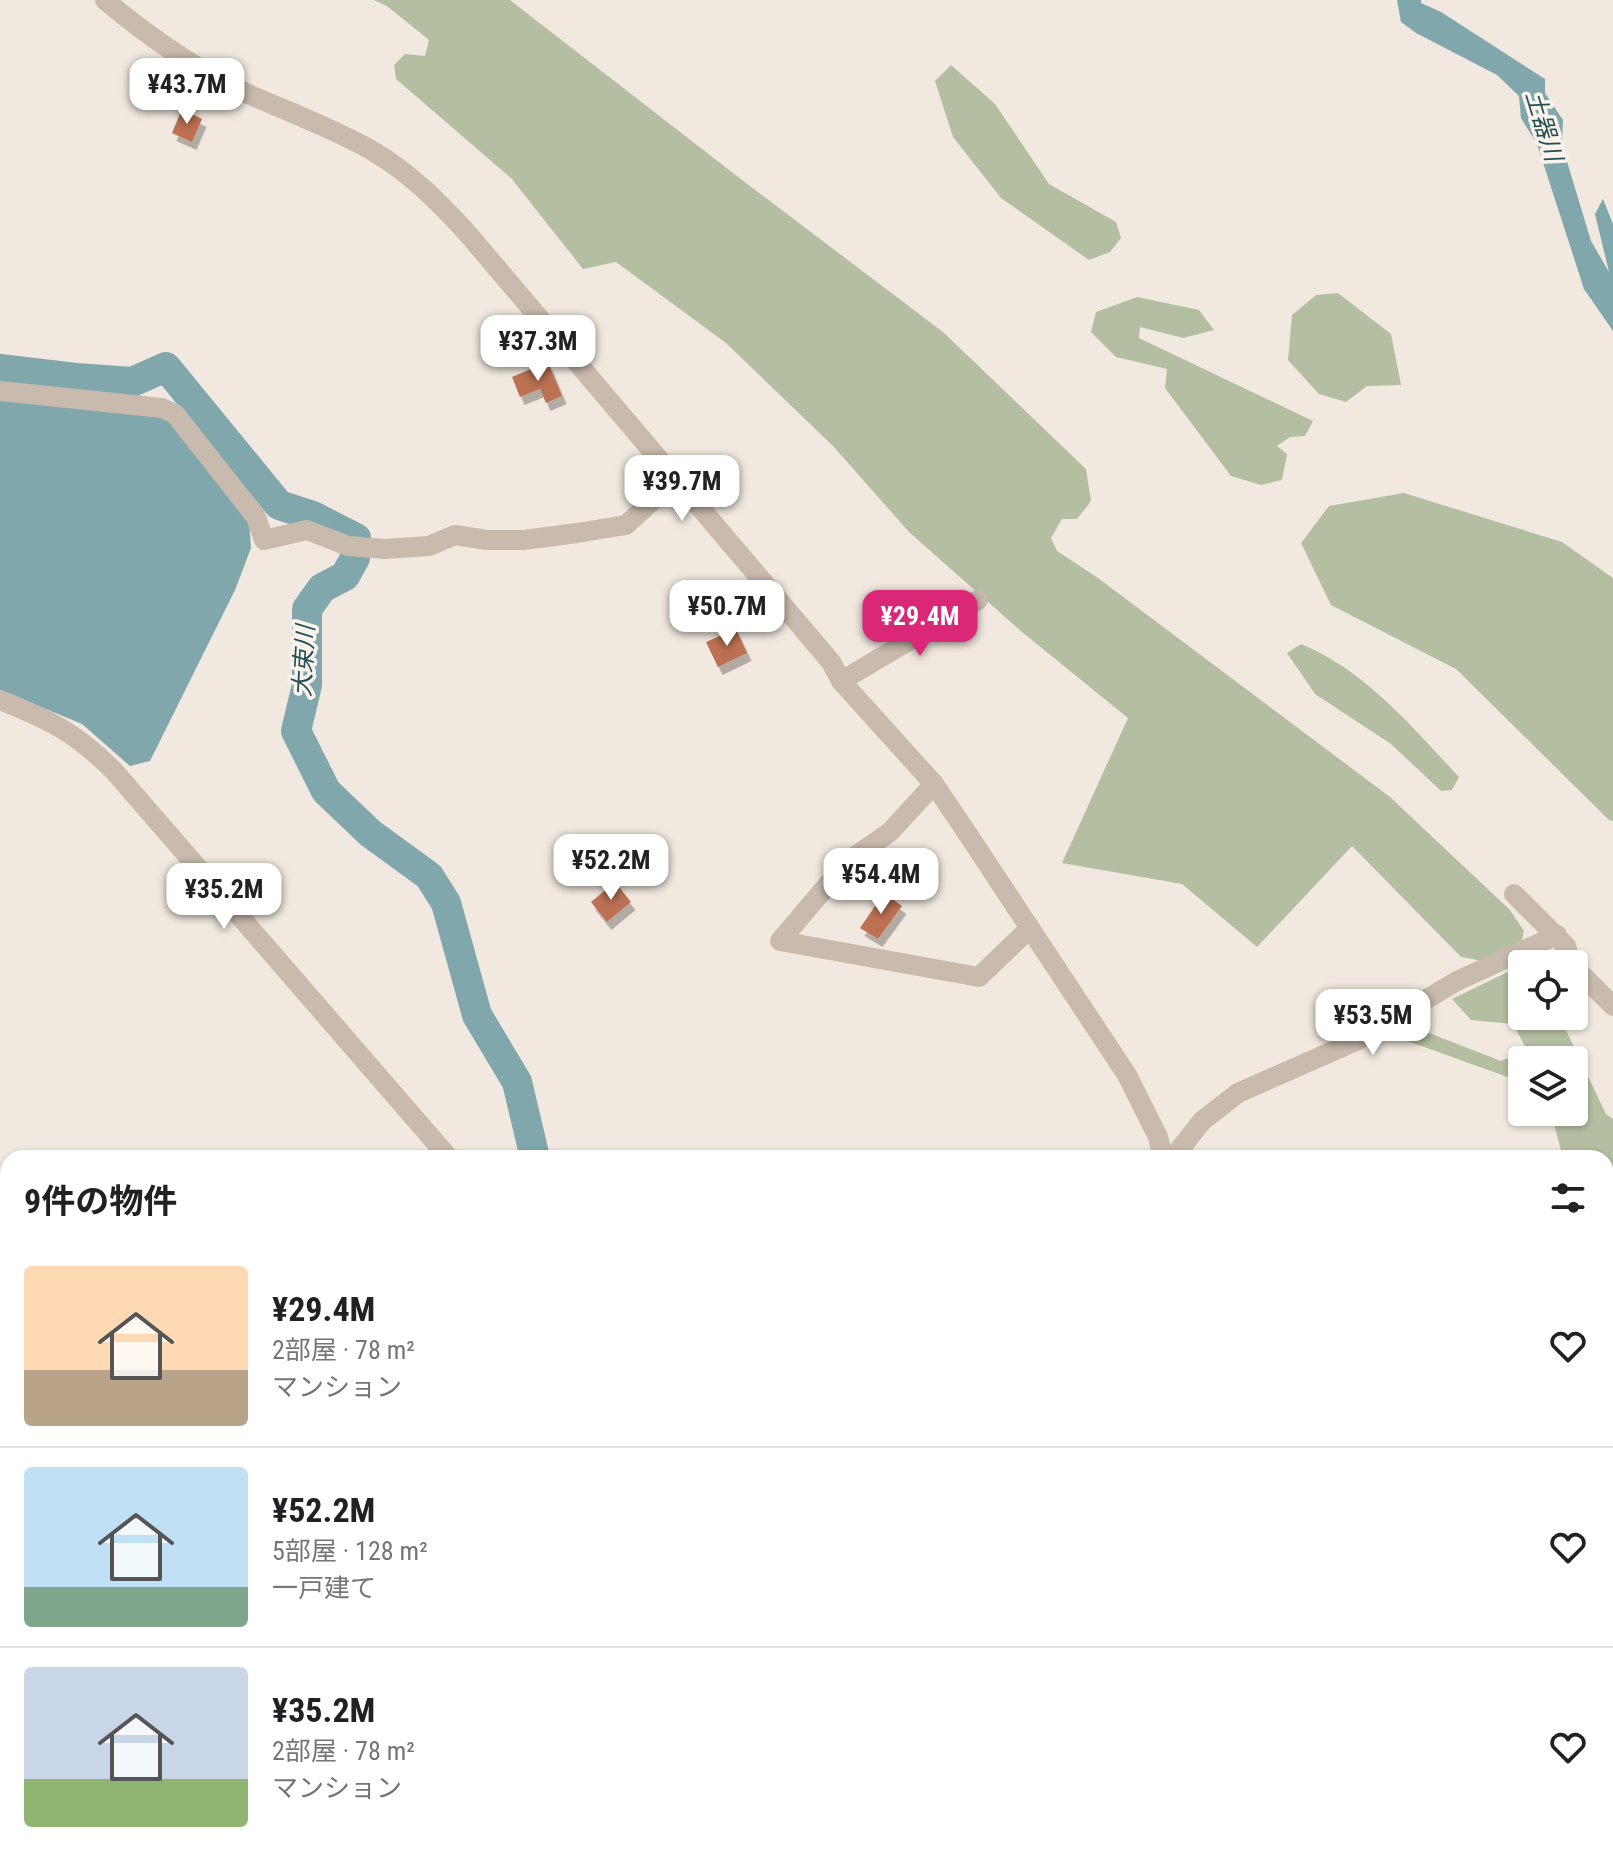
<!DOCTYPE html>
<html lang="ja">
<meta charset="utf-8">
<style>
body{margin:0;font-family:"Roboto Condensed","Noto Sans JP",sans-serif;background:#f2f2f2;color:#202124;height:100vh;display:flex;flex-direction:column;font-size:30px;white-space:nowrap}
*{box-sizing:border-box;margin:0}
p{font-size:26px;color:#757577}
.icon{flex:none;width:44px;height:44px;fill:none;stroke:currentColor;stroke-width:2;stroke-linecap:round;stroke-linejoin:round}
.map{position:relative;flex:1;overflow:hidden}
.panel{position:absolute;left:0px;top:1150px;width:1614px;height:714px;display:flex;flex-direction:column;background:#fff;border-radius:24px 24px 0 0;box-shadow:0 2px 6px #0004}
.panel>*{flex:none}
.tools{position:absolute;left:1508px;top:950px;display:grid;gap:16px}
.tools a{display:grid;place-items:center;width:80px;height:80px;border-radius:8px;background:#fff;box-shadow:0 2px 6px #0004;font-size:40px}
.price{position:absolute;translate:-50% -68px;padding:0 18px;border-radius:16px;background:#fff;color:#222;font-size:26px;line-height:52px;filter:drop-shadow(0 2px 4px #0008)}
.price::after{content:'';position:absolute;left:50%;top:48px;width:24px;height:18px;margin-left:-12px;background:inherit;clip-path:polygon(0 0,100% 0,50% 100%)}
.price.current{background:#db2777;color:#fff}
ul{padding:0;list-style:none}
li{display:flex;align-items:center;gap:24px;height:200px;padding:0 24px}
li+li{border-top:2px solid #e0e0e0}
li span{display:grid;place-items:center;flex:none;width:224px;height:160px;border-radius:8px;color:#555}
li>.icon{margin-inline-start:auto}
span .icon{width:96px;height:96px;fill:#fffc;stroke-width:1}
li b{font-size:34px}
h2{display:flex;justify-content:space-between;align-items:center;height:96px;padding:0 24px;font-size:34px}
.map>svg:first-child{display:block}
.green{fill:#b3bfa0}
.water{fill:#80a8ac}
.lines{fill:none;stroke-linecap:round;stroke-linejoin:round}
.river{stroke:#80a8ac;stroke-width:30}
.building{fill:#bc7152;filter:url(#shadow)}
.minor{stroke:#c8baac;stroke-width:20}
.labels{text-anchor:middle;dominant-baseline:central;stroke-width:7;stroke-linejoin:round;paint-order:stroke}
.water-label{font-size:24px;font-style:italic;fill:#235055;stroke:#f9f3ec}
</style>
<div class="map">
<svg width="1613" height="1863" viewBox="0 0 1613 1863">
<defs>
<filter id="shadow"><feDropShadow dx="4.5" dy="8" stdDeviation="0" flood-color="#0004"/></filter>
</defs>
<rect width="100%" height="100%" fill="#f1e9df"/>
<!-- green -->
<g class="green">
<path d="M374,0H510L742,180L943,332L1086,469L1091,501L1077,519H1062L1051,538L1057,551L1098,578L1390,797L1510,910L1524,931L1521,944L1483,961L1461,957L1352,846L1257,947L1182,884L1062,863L1128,718L1022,632L909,532L833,446L726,343L616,262L583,269L511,178L396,79L394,65L405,54L425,56L429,40L387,6Z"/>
<path d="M951,65L995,104L1049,184L1116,222L1121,238L1110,252L1089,260L1001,198L953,137L935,81Z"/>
<path d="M1338,293L1391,334L1401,385L1367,386L1346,402L1319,394L1288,360L1292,315L1316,295Z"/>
<path d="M1137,297L1199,310L1214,330L1183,338L1140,327L1139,338L1313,421L1305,436L1290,437L1277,446L1287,454L1282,480L1261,485L1231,476L1165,388L1167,369L1116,357L1091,332L1096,312Z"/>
<path d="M1404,493L1562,542L1613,578V821L1609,820L1456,669L1331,605L1301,543L1329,506Z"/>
<path d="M1301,644C1365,670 1413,728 1459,777L1452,790L1441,791L1391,744L1315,694L1287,653Z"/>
<path d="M1518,967L1522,972V1016H1556L1566,1030L1606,1114L1613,1119V1336L1606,1327V1158H1564C1558,1145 1556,1122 1548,1112H1574V1060H1522V1085L1516,1080L1402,1039L1411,1026L1501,1061L1527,1050L1513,1024L1471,1020L1452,999Z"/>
</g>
<!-- water -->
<g class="water">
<path d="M1397,0H1421V3L1441,12L1545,79V93L1563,120L1562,145L1591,241L1609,272L1595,214L1603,199L1613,224V331L1584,289L1537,144L1521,118L1519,96L1497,75L1416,33L1401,22Z"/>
<path d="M0,398L174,419L249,519L251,548L235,590L150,761L130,766L82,724L0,690Z"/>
</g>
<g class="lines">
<!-- river -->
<g class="river">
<path d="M0,369L76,378L132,382L166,367L279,505L313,516L356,538L355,558L345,576L322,588L307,609V685L296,731L326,791L370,833L429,876L446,903L477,1015L517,1082L535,1158"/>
<path d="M901,1856V1863"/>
</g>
</g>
<!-- building -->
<g class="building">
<path d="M182,109L202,119L192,142L172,133Z"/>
<path d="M548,362L562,396L546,403L540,389L520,397L512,377Z"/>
<path d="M736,629L747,653L718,667L706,642Z"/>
<path d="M615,882L631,902L607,922L591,902Z"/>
<path d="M884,893L902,906L878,939L860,928Z"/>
</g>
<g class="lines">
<!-- minor -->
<g class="minor">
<path d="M105,0C150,38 195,69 248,94C289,112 332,128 371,150C409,172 439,202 468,234L831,662L841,681L934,784L971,839L1127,1075L1158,1137L1163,1158"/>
<path d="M0,391L162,408L175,414L256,517L264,540L307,530L348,546L385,549L429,546L455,535L487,540H524L577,533L626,525L674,481"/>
<path d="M841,681L978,600"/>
<path d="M0,700C50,720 75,732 114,771L449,1158"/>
<path d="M934,784L890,832L847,862L780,941L979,977L1030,928"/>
<path d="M1514,894L1566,946L1571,964"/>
<path d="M1574,967L1613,1006"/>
<path d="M1173,1158L1202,1121L1238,1093L1358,1040L1457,981L1557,935"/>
<path d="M0,1381L8,1387"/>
<path d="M0,1661L8,1652"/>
<path d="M1606,1693L1613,1703"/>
<path d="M0,1737L8,1744"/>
<path d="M134,1856L142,1863"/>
<path d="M578,1856L585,1863"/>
<path d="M1165,1856L1172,1863"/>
<path d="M1481,1856L1488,1863"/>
<path d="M513,1863L525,1856"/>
</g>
</g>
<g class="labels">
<!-- water labels -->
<g class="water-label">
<text transform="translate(1544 126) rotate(73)">土器川</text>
<text transform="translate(304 661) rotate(-87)">大束川</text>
</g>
</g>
</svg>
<div class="tools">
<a><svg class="icon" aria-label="locate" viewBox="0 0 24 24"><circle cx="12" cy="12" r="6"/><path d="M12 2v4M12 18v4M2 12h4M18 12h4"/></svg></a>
<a><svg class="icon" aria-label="layers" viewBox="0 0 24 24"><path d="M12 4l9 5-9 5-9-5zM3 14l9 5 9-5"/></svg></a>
</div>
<b class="price" style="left:187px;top:126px">¥43.7M</b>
<b class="price" style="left:538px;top:383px">¥37.3M</b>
<b class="price" style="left:682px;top:523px">¥39.7M</b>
<b class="price" style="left:727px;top:648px">¥50.7M</b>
<b class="price current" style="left:920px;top:658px">¥29.4M</b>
<b class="price" style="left:611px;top:902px">¥52.2M</b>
<b class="price" style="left:881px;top:916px">¥54.4M</b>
<b class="price" style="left:224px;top:931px">¥35.2M</b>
<b class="price" style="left:1373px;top:1057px">¥53.5M</b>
<section class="panel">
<h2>9件の物件<svg class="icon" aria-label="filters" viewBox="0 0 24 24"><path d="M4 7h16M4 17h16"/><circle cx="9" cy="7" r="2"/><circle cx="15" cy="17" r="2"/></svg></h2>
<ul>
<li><span style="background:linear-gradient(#ffd9b3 65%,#b9a48a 0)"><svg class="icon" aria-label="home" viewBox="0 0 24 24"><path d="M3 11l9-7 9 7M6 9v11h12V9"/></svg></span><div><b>¥29.4M</b><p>2部屋 · 78 m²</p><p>マンション</p></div><svg class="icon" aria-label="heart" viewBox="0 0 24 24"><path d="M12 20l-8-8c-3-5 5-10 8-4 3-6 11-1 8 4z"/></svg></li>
<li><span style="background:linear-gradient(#bfe0f5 75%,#7fa58c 0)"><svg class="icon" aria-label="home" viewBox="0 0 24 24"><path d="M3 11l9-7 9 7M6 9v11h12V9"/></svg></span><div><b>¥52.2M</b><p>5部屋 · 128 m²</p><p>一戸建て</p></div><svg class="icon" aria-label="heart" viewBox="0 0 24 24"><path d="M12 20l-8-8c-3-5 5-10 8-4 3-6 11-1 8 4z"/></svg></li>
<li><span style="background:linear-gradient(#c9d6e8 70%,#8fb573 0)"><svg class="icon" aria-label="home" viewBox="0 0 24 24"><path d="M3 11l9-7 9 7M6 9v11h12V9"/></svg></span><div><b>¥35.2M</b><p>2部屋 · 78 m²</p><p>マンション</p></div><svg class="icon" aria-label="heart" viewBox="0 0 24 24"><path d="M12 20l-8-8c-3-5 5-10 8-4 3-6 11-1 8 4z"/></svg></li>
</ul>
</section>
</div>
